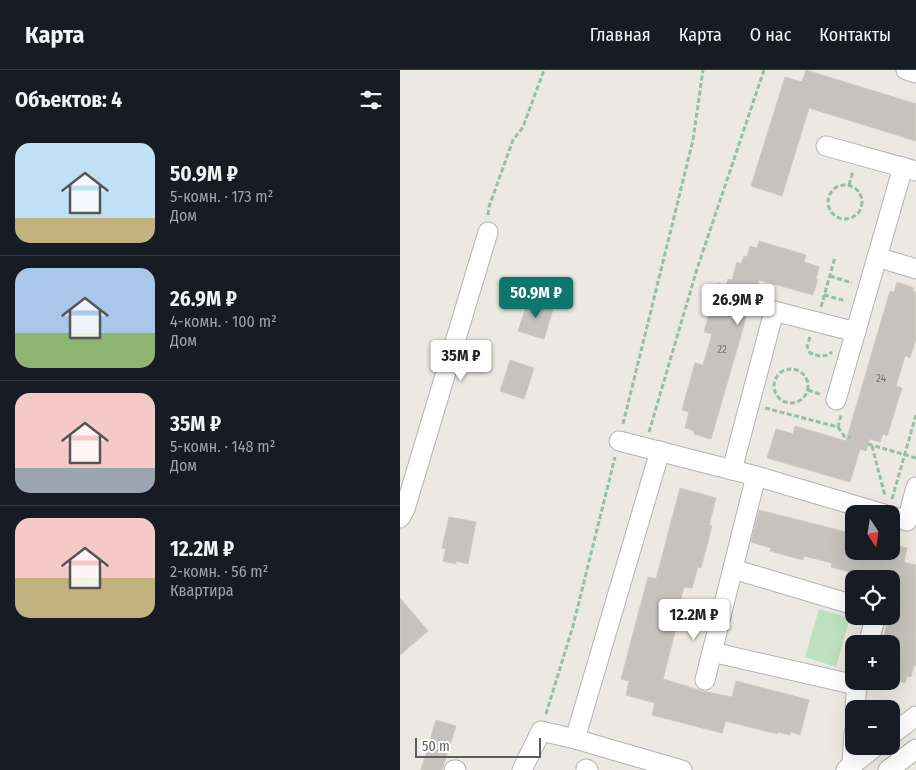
<!DOCTYPE html>
<html lang="ru">
<meta charset="utf-8">
<style>
body{margin:0;font-family:"Fira Sans Condensed",sans-serif;background:#20242c;color:#f1f3f6;height:100vh;display:flex;flex-direction:column;font-size:19px;white-space:nowrap}
*{box-sizing:border-box;margin:0}
p{font-size:16px;color:#9ea1a6}
.icon{flex:none;width:28px;height:28px;fill:none;stroke:currentColor;stroke-width:2;stroke-linecap:round;stroke-linejoin:round}
.map{position:relative;flex:1;overflow:hidden}
.details{display:flex;flex-direction:column;background:#171b24;width:400px}
.details>*{flex:none}
.needle{width:32px;rotate:168deg}
.fabs{position:absolute;left:445px;top:435px;display:grid;gap:10px}
.fabs a{display:grid;place-items:center;width:55px;height:55px;border-radius:10px;background:#171b24;box-shadow:0 5px 20px #0002;font-size:25px}
.scale{position:absolute;left:15px;bottom:12px;width:126px;box-sizing:border-box;padding-left:5px;border:2px solid #595d60;border-top:0;font-size:14px;line-height:18px;white-space:nowrap;color:#595d60;-webkit-text-stroke:4px #fff;paint-order:stroke}
.price{position:absolute;translate:-50% -42px;padding:0 11px;border-radius:5px;background:#fff;color:#222;font-size:16px;line-height:32px;filter:drop-shadow(0 1px 2px #0008)}
.price::after{content:'';position:absolute;left:50%;top:30px;width:15px;height:11px;margin-left:-8px;background:inherit;clip-path:polygon(0 0,100% 0,50% 100%)}
.price.selected{background:#0f766e;color:#fff}
ul{padding:0;list-style:none}
li{display:flex;align-items:center;gap:15px;height:125px;padding:0 15px}
li+li{border-top:1px solid #363941}
li span{display:grid;place-items:center;flex:none;width:140px;height:100px;border-radius:15px;color:#555}
li>.icon{margin-inline-start:auto}
span .icon{width:60px;height:60px;fill:#fffc;stroke-width:1}
li b{font-size:21px}
h2{display:flex;justify-content:space-between;align-items:center;height:60px;padding:0 15px;font-size:21px}
header{display:flex;align-items:center;gap:30px;box-sizing:border-box;height:70px;padding:0 25px;background:#171b24;border-bottom:1px solid #363941}
header strong{font-size:24px}
nav{display:flex;gap:28px;margin-inline-start:auto;font-size:18px}
main{display:flex;flex:1;min-height:0}
.map>svg:first-child{display:block}
.green{fill:#bfe1bf}
.building{fill:#c6c3be;stroke:#cfcac0}
.lines{fill:none;stroke-linecap:round;stroke-linejoin:round}
.minor-casing{stroke:#b1b3b7;stroke-width:21}
.path{stroke:#97bfa2;stroke-width:3;stroke-dasharray:5 2.5;stroke-linecap:butt}
.minor{stroke:#fff;stroke-width:19}
.labels{text-anchor:middle;dominant-baseline:central;stroke-width:5;stroke-linejoin:round;paint-order:stroke}
.number-label{font-size:11px;fill:#747678}
</style>
<header>
<strong>Карта</strong>
<nav><a>Главная</a><a>Карта</a><a>О нас</a><a>Контакты</a></nav>
</header>
<main>
<section class="details">
<h2>Объектов: 4<svg class="icon" aria-label="filters" viewBox="0 0 24 24"><path d="M4 7h16M4 17h16"/><circle cx="9" cy="7" r="2"/><circle cx="15" cy="17" r="2"/></svg></h2>
<ul>
<li><span style="background:linear-gradient(#bfe0f5 75%,#c2b280 0)"><svg class="icon" aria-label="home" viewBox="0 0 24 24"><path d="M3 11l9-7 9 7M6 9v11h12V9"/></svg></span><div><b>50.9M ₽</b><p>5-комн. · 173 m²</p><p>Дом</p></div></li>
<li><span style="background:linear-gradient(#a9c7e8 65%,#8fb573 0)"><svg class="icon" aria-label="home" viewBox="0 0 24 24"><path d="M3 11l9-7 9 7M6 9v11h12V9"/></svg></span><div><b>26.9M ₽</b><p>4-комн. · 100 m²</p><p>Дом</p></div></li>
<li><span style="background:linear-gradient(#f6c9c9 75%,#9aa5b1 0)"><svg class="icon" aria-label="home" viewBox="0 0 24 24"><path d="M3 11l9-7 9 7M6 9v11h12V9"/></svg></span><div><b>35M ₽</b><p>5-комн. · 148 m²</p><p>Дом</p></div></li>
<li><span style="background:linear-gradient(#f6c9c9 60%,#c2b280 0)"><svg class="icon" aria-label="home" viewBox="0 0 24 24"><path d="M3 11l9-7 9 7M6 9v11h12V9"/></svg></span><div><b>12.2M ₽</b><p>2-комн. · 56 m²</p><p>Квартира</p></div></li>
</ul>
</section>
<div class="map">
<svg width="516" height="700" viewBox="0 0 516 700">
<rect width="100%" height="100%" fill="#ebe9e1"/>
<!-- green -->
<path class="green" d="M419,539L450,548L436,597L405,587Z"/>
<!-- building -->
<g class="building">
<path d="M406,0L516,34V71L409,38L382,126L351,116L385,7L402,12Z"/>
<path d="M359,171L406,185L404,192L419,197L416,209H418L413,225L359,210L357,218L355,217L311,369L294,364V361L285,358L289,342L282,340L295,293L303,295L312,264L304,262L318,213L326,216L328,209L332,210L337,192L341,194L344,186L347,187L350,176L357,178Z"/>
<path d="M497,212L514,218L513,221L516,222V269L510,288L505,286L496,316L502,318L487,366L483,364L480,372L470,369L466,381L460,379L450,412L367,388L376,359L393,364L395,356L446,371L490,221L494,222Z"/>
<path d="M129,228L154,236L144,269L118,261Z"/>
<path d="M110,290L134,298L124,329L100,321Z"/>
<path d="M280,418L316,428L309,455L312,456L301,498L298,497L292,518L284,517L275,551H278L263,609L302,621L332,627L336,611L409,630L400,665L391,662L390,665L378,662L377,664L326,651L322,663L252,645L255,633L226,625L229,611L221,609L248,507L256,509Z"/>
<path d="M359,440L454,464V481H491V474L507,478L504,492L516,495V596L514,595L511,607L507,606L505,613L491,609V574H482L489,546H491V538L497,514L491,513V509H476L431,497L432,493L404,486L403,490L370,481L371,478L351,472Z"/>
<path d="M49,447L76,452L68,494L56,491V494L43,491L46,479L42,478Z"/>
<path d="M0,528L28,561L0,585Z"/>
<path d="M36,650L56,656L42,700H21Z"/>
</g>
<g class="lines">
<!-- minor casing -->
<g class="minor-casing">
<g id="minor">
<path d="M506,0L516,3"/>
<path d="M426,76L516,101"/>
<path d="M477,187L516,199"/>
<path d="M436,330L503,97"/>
<path d="M219,371L356,406L484,444"/>
<path d="M332,400L374,241L456,262"/>
<path d="M491,446L507,451L516,417"/>
<path d="M0,448L5,439L88,162"/>
<path d="M333,499L454,535"/>
<path d="M468,574L476,546"/>
<path d="M312,582L456,615"/>
<path d="M305,610L356,406"/>
<path d="M455,639L457,611"/>
<path d="M491,665L516,646"/>
<path d="M175,669L260,381"/>
<path d="M452,694L454,663"/>
<path d="M186,699L188,700"/>
<path d="M54,700H56"/>
<path d="M122,700L141,661L175,669L282,700"/>
<path d="M446,700L476,676"/>
<path d="M488,700L516,679"/>
</g>
</g>
<!-- path -->
<g class="path">
<circle cx="445" cy="132" r="17"/>
<path d="M449,115L453,101"/>
<path d="M88,145L89,137L113,70L123,57L144,0"/>
<path d="M430,206L452,213"/>
<path d="M424,225L446,231"/>
<path d="M421,237L435,187"/>
<path d="M410,267L407,276L410,283C419,286 424,288 432,282"/>
<circle cx="391" cy="316" r="17"/>
<path d="M408,320L422,325"/>
<path d="M365,338L438,357L441,345"/>
<path d="M223,354L293,70L303,0"/>
<path d="M438,357L444,366L451,368"/>
<path d="M249,362L297,199L364,0"/>
<path d="M468,374L516,388"/>
<path d="M472,376L485,426"/>
<path d="M492,429L516,345"/>
<path d="M146,644L173,556L215,387"/>
</g>
<!-- minor -->
<use href="#minor" class="minor"/>
</g>
<g class="labels">
<!-- number labels -->
<g class="number-label">
<text x="322" y="279">22</text>
<text x="481" y="308">24</text>
</g>
</g>
</svg>
<div class="fabs">
<a><svg class="needle" viewBox="-14 -14 28 28"><path d="M0-13l5 13h-10z" fill="#e53935"/><path d="M0 13l5-13h-10z" fill="#9ea1a6"/></svg></a>
<a><svg class="icon" aria-label="locate" viewBox="0 0 24 24"><circle cx="12" cy="12" r="6"/><path d="M12 2v4M12 18v4M2 12h4M18 12h4"/></svg></a>
<a>+</a>
<a>−</a>
</div>
<div class="scale">50 m</div>
<b class="price selected" style="left:136px;top:249px">50.9M ₽</b>
<b class="price" style="left:338px;top:256px">26.9M ₽</b>
<b class="price" style="left:61px;top:312px">35M ₽</b>
<b class="price" style="left:294px;top:571px">12.2M ₽</b>
</div>
</main>
